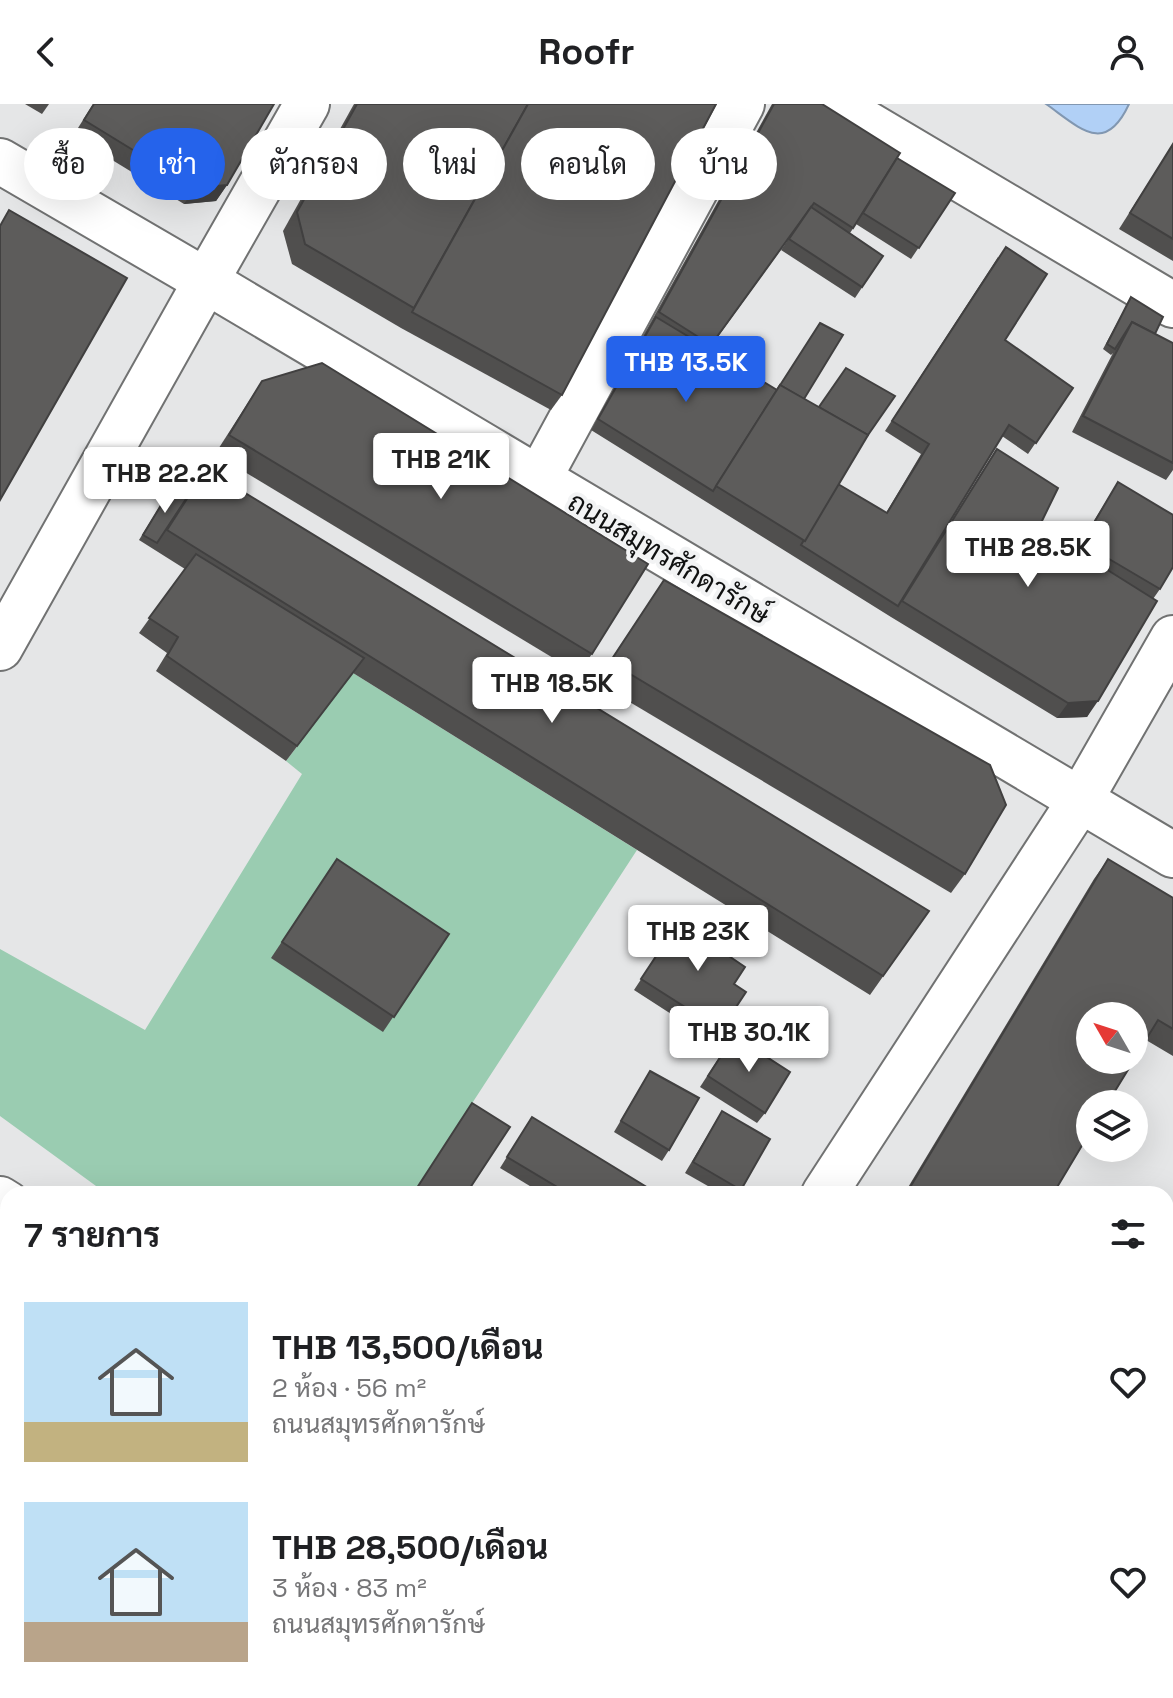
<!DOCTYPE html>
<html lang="th">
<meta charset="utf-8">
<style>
body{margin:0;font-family:"Space Grotesk",Sarabun,sans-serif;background:#f2f2f2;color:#202124;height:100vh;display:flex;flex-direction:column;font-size:30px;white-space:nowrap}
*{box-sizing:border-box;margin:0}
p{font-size:26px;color:#757577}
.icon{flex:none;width:44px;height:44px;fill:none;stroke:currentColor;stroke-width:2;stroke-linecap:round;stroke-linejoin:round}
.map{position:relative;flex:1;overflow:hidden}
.sheet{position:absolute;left:0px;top:1082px;width:1174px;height:512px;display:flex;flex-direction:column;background:#fff;border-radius:24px 24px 0 0;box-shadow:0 8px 32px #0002}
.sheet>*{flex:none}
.hud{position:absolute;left:24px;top:24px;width:1126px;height:72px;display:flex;gap:16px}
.needle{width:52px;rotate:309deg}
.controls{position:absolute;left:1076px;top:898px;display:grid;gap:16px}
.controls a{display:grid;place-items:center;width:72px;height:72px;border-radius:50%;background:#fff;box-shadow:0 8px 32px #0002;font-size:40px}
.price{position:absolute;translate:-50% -68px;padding:0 18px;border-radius:8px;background:#fff;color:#222;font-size:26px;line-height:52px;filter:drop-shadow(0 2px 4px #0008)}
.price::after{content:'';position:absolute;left:50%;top:48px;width:24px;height:18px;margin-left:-12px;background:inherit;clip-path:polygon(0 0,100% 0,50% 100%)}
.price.on{background:#2563eb;color:#fff}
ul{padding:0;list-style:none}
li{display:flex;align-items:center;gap:24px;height:200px;padding:0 24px}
li span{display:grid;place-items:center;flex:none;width:224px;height:160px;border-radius:0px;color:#555}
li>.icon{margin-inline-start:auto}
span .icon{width:96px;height:96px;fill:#fffc;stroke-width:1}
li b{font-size:34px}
h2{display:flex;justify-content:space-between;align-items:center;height:96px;padding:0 24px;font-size:34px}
.chip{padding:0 28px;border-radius:36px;background:#fff;box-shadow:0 8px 32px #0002;font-size:28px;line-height:72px}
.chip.on{background:#2563eb;color:#fff}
header{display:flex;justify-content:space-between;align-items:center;height:104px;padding:0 24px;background:#fff;font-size:36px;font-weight:800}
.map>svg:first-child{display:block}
.green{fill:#9accb1}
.water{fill:#b1d0f6;stroke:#8197b1;stroke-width:2}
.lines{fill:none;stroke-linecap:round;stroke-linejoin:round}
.lane-casing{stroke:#717272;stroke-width:28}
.street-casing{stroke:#717272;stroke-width:48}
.secondary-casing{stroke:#717272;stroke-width:48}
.primary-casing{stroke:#717272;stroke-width:48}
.lane{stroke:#fff;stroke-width:24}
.street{stroke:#fff;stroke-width:44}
.secondary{stroke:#fff;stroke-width:44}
.primary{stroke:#fff;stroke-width:44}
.wall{fill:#504f4e}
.shaded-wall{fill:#414040}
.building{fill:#5d5c5b;stroke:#414040;stroke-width:2}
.labels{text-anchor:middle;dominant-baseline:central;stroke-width:8;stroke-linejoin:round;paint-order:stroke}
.street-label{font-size:28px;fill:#101111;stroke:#f2f3f4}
</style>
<header><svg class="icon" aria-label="back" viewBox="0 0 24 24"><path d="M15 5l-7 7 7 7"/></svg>Roofr<svg class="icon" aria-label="person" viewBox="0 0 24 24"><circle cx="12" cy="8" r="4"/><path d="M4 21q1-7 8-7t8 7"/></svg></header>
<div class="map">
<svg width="1173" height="1594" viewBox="0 0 1173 1594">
<rect width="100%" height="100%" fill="#e5e6e7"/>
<!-- green -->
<path class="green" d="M353,569L637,746L413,1090H107L0,1012V845L145,926L302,670L286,657Z"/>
<!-- water -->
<path class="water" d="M1046,0H1129C1105,52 1080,24 1046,0Z"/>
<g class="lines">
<!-- lane casing -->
<g class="lane-casing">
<g id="lane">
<path d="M0,1542L8,1547"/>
<path d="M73,1594L78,1586"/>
</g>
</g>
<!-- street casing -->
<g class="street-casing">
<g id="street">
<path d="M834,0L1173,201"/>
<path d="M206,177L307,0"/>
<path d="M538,376L742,0"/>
<path d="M824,1090L1079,698L1173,534"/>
<path d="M0,1095L8,1100"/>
<path d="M705,1586L716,1594"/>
<path d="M493,1594L499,1586"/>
</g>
</g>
<!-- secondary casing -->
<g class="secondary-casing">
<path id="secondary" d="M0,57L206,177"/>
</g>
<!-- primary casing -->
<g class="primary-casing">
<path id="primary" d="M0,544L206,177L1173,751"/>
</g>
<!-- lane -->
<use href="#lane" class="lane"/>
<!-- street -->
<use href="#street" class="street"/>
<!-- secondary -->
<use href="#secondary" class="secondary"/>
<!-- primary -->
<use href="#primary" class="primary"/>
</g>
<!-- wall -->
<g class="wall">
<path d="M25,0H49L42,10Z"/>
<path d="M93,0H274L227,81L216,97L184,100L73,32Z"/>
<path d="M354,0H716L562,291L551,306L401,224L292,160L283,127Z"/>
<path d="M772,0H822L897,54L955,89L911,155L856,120L850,129L883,152L855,194L781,146L792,130L709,245L776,286L804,295L868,331L838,380L886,409L921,350L885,327L998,153L1005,236L1073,284L1028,350L1002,332L930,450L997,345L1039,423L1076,446L1118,378L1160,485L1153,495L1087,613L1057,614L891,513L591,326Z"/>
<path d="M1173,40V157L1119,125Z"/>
<path d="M1131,193L1155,230L1173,239V366L1166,376L1072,328L1113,249L1111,251L1103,245Z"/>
<path d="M262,277L592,550L578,569L215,350Z"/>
<path d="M206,365L929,807L870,891L353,569L286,657L156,567L167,549L139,529L185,465L139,436L168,389L187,392Z"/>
<path d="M664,476L965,770L951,789L596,578Z"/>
<path d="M337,755L449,830L383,928L271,854Z"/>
<path d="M1108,755L1173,794V952L1146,936L1053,1090H904L1094,775Z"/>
<path d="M684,810L723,848L734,880L746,888L713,937L634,886Z"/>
<path d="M726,943L765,1009L757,1019L700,983Z"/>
<path d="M650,967L669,1046L662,1057L614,1028Z"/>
<path d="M722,1007L770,1035L738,1090H722L685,1069Z"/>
<path d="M532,1013L658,1090H543L500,1064Z"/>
<path d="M1173,1239V1252L1168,1249Z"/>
<path d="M1173,1283V1398L1166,1395V1294Z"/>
<path d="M8,1457V1480L0,1475V1470Z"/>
<path d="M838,1586H923L917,1594H850Z"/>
<path d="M1068,1586H1166L1173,1594H1096L1082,1586Z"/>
</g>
<!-- shaded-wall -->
<g class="shaded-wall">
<path d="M227,81L216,97L184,100L195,84Z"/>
<path d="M1098,597L1087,613L1057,614L1068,599Z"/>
</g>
<!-- building -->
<g class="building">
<path d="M94,0H274L227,81L195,84L84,16Z"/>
<path d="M357,0H528L414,204L305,140L297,108Z"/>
<path d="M528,0H716L562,291L412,208Z"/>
<path d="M774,0H822L900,49L853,124L814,99L711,241L659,208Z"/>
<path d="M1173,40V135L1130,109Z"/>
<path d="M897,54L955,89L919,144L863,109Z"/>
<path d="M811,103L883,152L862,183L789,135Z"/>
<path d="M9,106L127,174L0,396V122Z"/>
<path d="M1006,143L1047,170L1005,236L1073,284L1036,339L1009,321L898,502L801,441L838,380L887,409L929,340L892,317Z"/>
<path d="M1131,193L1163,213L1155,230L1132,218L1115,245L1107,240Z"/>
<path d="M656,213L777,286L713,387L598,315Z"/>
<path d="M1132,218L1173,239V359L1083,312Z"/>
<path d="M820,219L843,231L804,295L780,281L777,286Z"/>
<path d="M322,259L648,460L592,550L229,331L262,277Z"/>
<path d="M846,264L895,292L868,331L819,303Z"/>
<path d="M780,281L868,331L805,437L716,382Z"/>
<path d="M997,345L1058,384L1039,423L1157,497L1098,597L1068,599L902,497Z"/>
<path d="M206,365L929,807L883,872L167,426Z"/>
<path d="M1118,378L1173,411V463L1160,485L1082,439Z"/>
<path d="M172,383L188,392L157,439L143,431Z"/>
<path d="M196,450L364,554L297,642L167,552L178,533L149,514Z"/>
<path d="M664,476L990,661L1006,701L965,770L610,558Z"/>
<path d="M337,755L449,830L394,913L282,838Z"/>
<path d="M1108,755L1173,794V925L1158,916L1134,955V912H1090V956H1134L1107,1000H1090V1028L1053,1090H906Z"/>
<path d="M684,810L729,839L723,848L745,863L734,880L746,888L721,926L641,875Z"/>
<path d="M734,932L790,968L765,1009L708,972Z"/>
<path d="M650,967L699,994L669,1046L621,1017Z"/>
<path d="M472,999L510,1023L466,1090H413Z"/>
<path d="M722,1007L770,1035L741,1086L693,1058Z"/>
<path d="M532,1013L658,1090H569L507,1053Z"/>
<path d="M8,1205V1379L0,1392V1218Z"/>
<path d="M1173,1284V1378L1166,1375V1296Z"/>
<path d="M1173,1437V1552L1166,1564V1449Z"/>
<path d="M1166,1569L1173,1574V1594H1123L1109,1586H1166Z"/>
<path d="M379,1586H462L457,1594H373Z"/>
<path d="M626,1586H657L668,1594H620Z"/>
<path d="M871,1586H923L917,1594H883Z"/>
<path d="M944,1586H1021L1015,1594H939Z"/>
<path d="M1021,1586H1025L1035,1594H1015Z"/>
<path d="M1068,1586H1082L1093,1594H1062Z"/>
</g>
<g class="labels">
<!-- street labels -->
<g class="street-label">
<text transform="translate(669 454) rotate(31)">ถนนสมุทรศักดารักษ์</text>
</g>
</g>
</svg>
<div class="controls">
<a><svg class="needle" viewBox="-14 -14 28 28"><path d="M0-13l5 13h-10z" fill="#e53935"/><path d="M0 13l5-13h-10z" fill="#757577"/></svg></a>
<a><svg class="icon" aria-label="layers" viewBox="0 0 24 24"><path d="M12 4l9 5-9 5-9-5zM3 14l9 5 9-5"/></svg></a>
</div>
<b class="price on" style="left:686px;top:300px">THB 13.5K</b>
<b class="price" style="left:441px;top:397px">THB 21K</b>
<b class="price" style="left:165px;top:411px">THB 22.2K</b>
<b class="price" style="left:1028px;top:485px">THB 28.5K</b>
<b class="price" style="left:552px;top:621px">THB 18.5K</b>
<b class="price" style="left:698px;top:869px">THB 23K</b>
<b class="price" style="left:749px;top:970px">THB 30.1K</b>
<div class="hud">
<a class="chip">ซื้อ</a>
<a class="chip on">เช่า</a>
<a class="chip">ตัวกรอง</a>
<a class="chip">ใหม่</a>
<a class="chip">คอนโด</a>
<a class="chip">บ้าน</a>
</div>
<section class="sheet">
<h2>7 รายการ<svg class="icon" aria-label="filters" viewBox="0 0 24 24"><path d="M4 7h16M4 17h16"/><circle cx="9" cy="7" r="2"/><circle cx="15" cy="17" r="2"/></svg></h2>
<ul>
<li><span style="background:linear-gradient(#bfe0f5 75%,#c2b280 0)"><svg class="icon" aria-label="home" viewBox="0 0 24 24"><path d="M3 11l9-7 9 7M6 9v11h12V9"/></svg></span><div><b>THB 13,500/เดือน</b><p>2 ห้อง · 56 m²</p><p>ถนนสมุทรศักดารักษ์</p></div><svg class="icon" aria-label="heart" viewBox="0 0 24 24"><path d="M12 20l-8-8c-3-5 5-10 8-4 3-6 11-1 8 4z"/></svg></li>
<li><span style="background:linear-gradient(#bfe0f5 75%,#b9a48a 0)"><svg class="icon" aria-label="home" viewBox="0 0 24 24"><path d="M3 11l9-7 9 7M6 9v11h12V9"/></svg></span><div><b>THB 28,500/เดือน</b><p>3 ห้อง · 83 m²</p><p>ถนนสมุทรศักดารักษ์</p></div><svg class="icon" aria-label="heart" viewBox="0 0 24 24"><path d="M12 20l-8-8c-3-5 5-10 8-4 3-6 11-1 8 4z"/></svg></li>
</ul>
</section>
</div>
